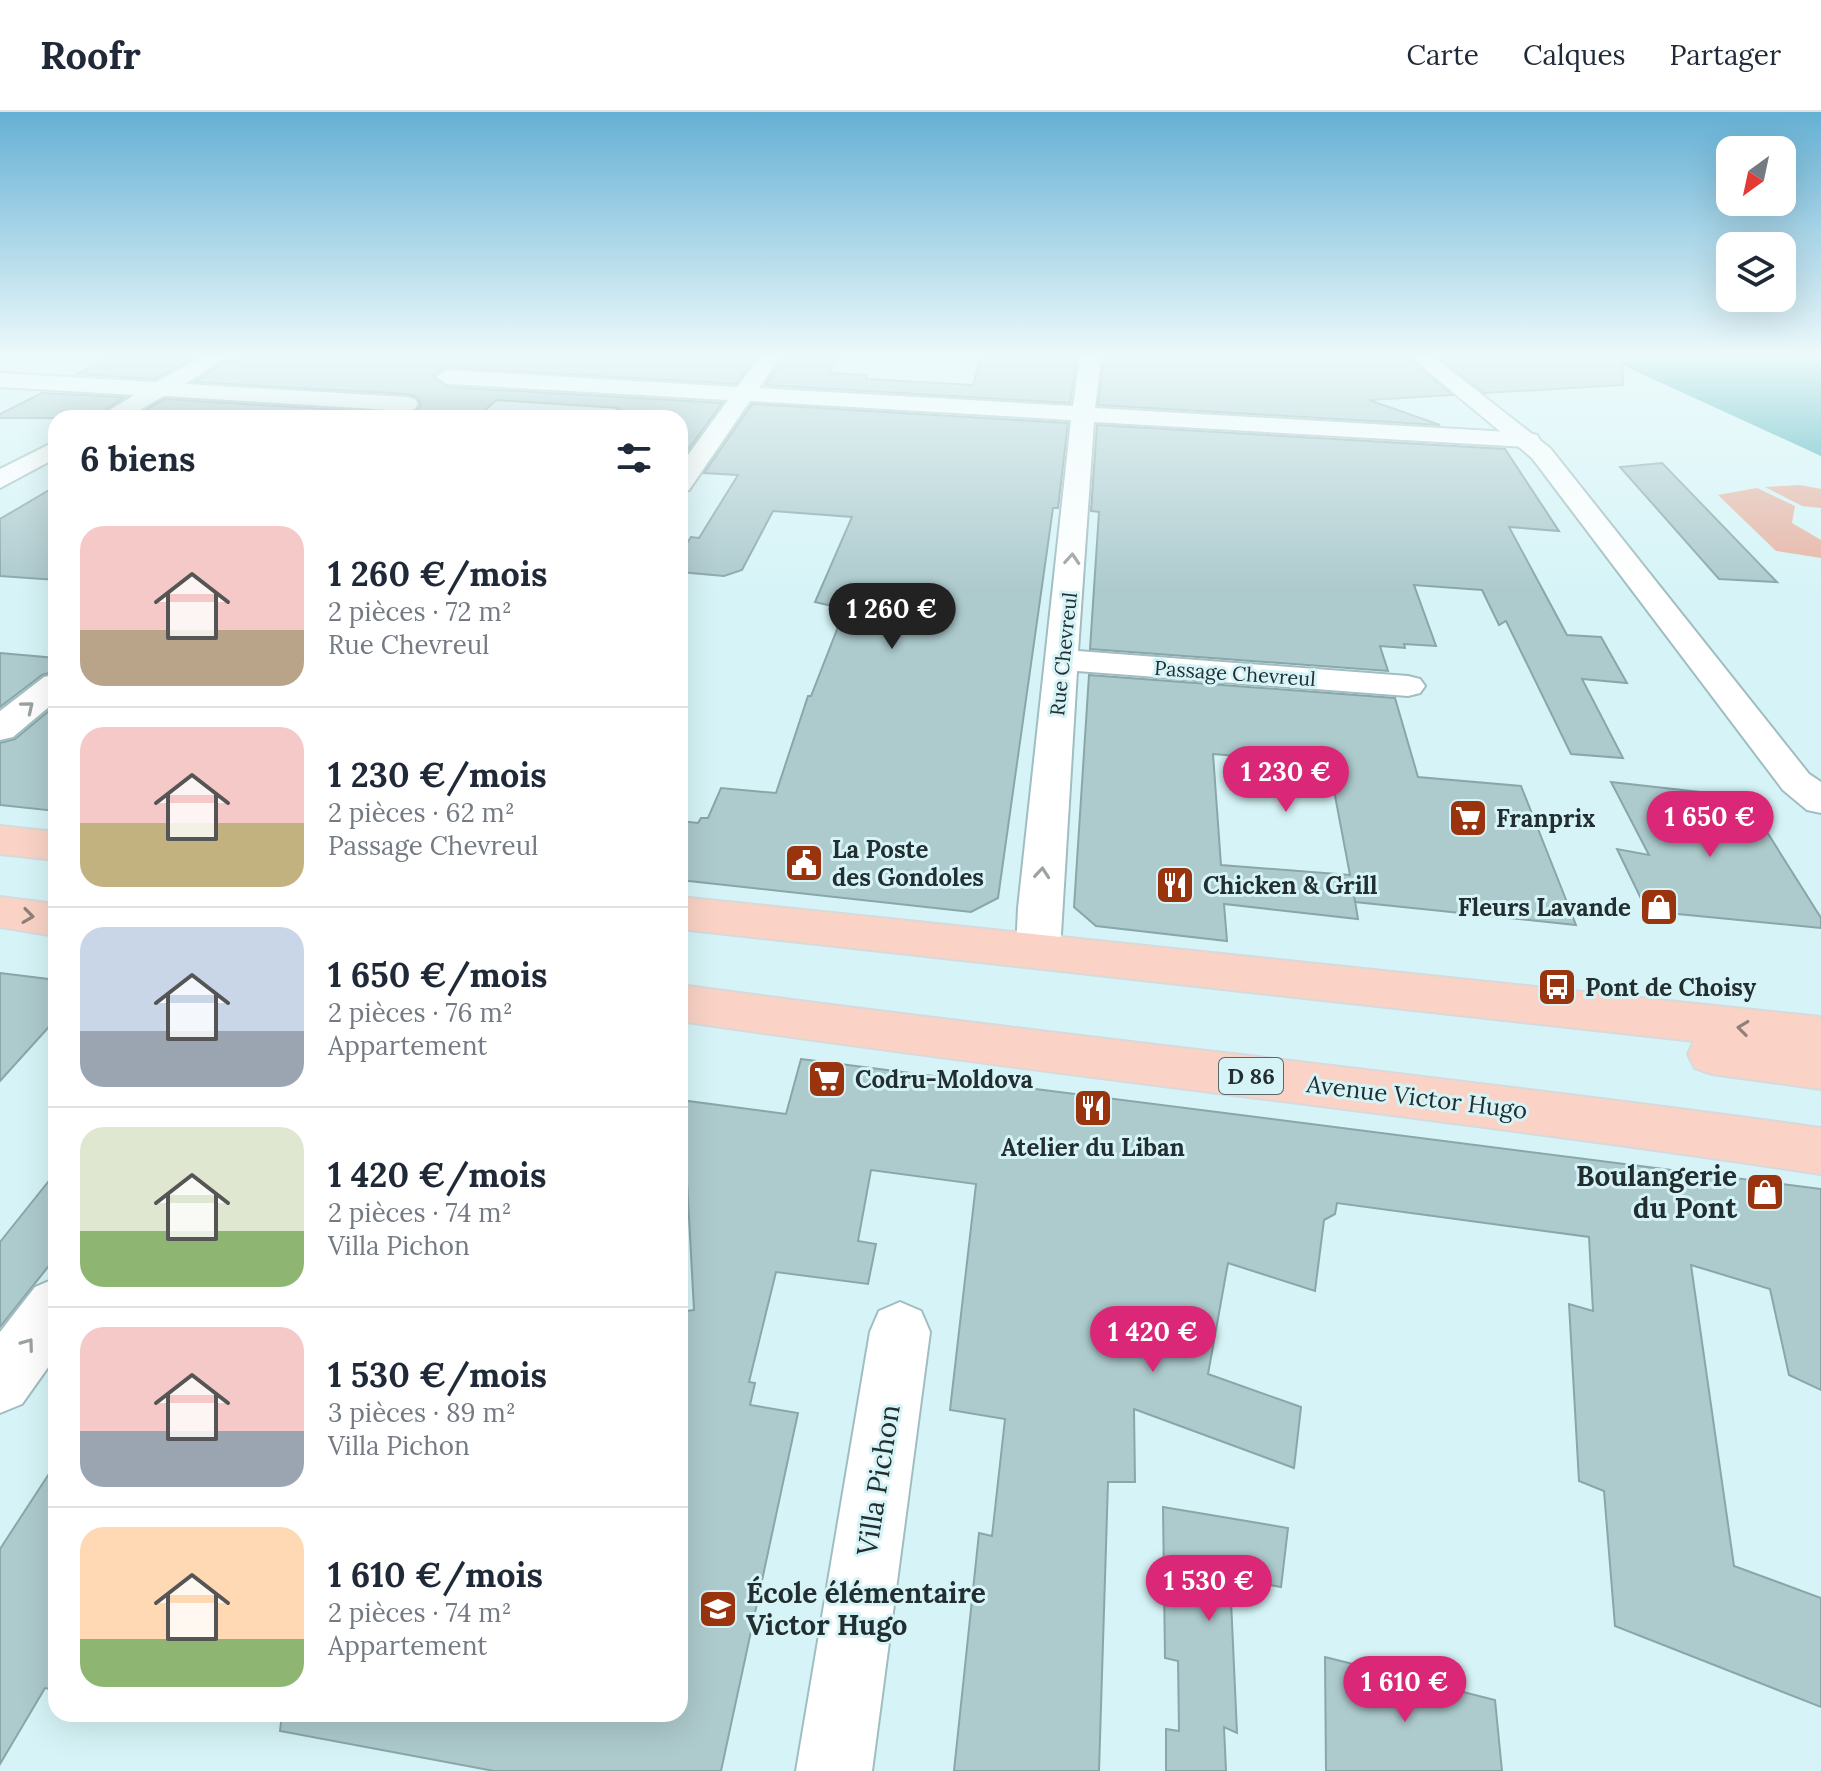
<!DOCTYPE html>
<html lang="fr">
<meta charset="utf-8">
<style>
body{margin:0;font-family:Lora,serif;background:#f2f2f3;color:#1f2937;height:100vh;display:flex;flex-direction:column;font-size:30px;white-space:nowrap}
*{box-sizing:border-box;margin:0}
p{font-size:26px;color:#747a83}
.icon{flex:none;width:44px;height:44px;fill:none;stroke:currentColor;stroke-width:2;stroke-linecap:round;stroke-linejoin:round}
.map{position:relative;flex:1;overflow:hidden}
.drawer{position:absolute;left:48px;top:298px;width:640px;height:1312px;display:flex;flex-direction:column;background:#fff;border-radius:24px;box-shadow:0 8px 32px #0002}
.drawer>*{flex:none}
.needle{width:52px;rotate:213deg}
.buttons{position:absolute;left:1716px;top:24px;display:grid;gap:16px}
.buttons a{display:grid;place-items:center;width:80px;height:80px;border-radius:16px;background:#fff;box-shadow:0 8px 32px #0002;font-size:40px}
.price{position:absolute;translate:-50% -68px;padding:0 18px;border-radius:28px;background:#db2777;color:#fff;font-size:26px;line-height:52px;filter:drop-shadow(0 2px 4px #0008)}
.price::after{content:'';position:absolute;left:50%;top:48px;width:24px;height:18px;margin-left:-12px;background:inherit;clip-path:polygon(0 0,100% 0,50% 100%)}
.price.current{background:#222;color:#fff}
ul{padding:0;list-style:none}
li{display:flex;align-items:center;gap:24px;height:200px;padding:0 32px}
li+li{border-top:2px solid #e0e1e3}
li span{display:grid;place-items:center;flex:none;width:224px;height:160px;border-radius:24px;color:#555}
li>.icon{margin-inline-start:auto}
span .icon{width:96px;height:96px;fill:#fffc;stroke-width:1}
li b{font-size:34px}
h2{display:flex;justify-content:space-between;align-items:center;height:96px;padding:0 32px;font-size:34px}
header{display:flex;align-items:center;gap:48px;box-sizing:border-box;height:112px;padding:0 40px;background:#fff;border-bottom:2px solid #e0e1e3}
header strong{font-size:38px}
nav{display:flex;gap:44px;margin-inline-start:auto;font-size:28px}
.map>svg:first-child{display:block}
.green{fill:#e7b4a4}
.water{fill:#41abb5}
.building{fill:#adcacd;stroke:#8aa6a9;stroke-width:2;fill-rule:evenodd}
.lines{fill:none;stroke-linecap:round;stroke-linejoin:round}
.minor-casing{stroke:#a1bdc0;stroke-width:4}
.secondary-casing{stroke:#a1bdc0;stroke-width:4}
.primary-casing{stroke:#d7d9da;stroke-width:4}
.minor{fill:#fff;fill-rule:evenodd}
.secondary{fill:#fff;fill-rule:evenodd}
.primary{fill:#fad3c6;fill-rule:evenodd}
.oneway{stroke:#9ca1a1}
.oneway2{stroke:#8e807a}
.labels{text-anchor:middle;dominant-baseline:central;stroke-width:6;stroke-linejoin:round;paint-order:stroke}
.far-street-label{font-size:20px;fill:#222e2f;stroke:#d6f4f7}
.shield{fill:#d6f4f7;stroke:#58696b;stroke-width:2}
.shield-label{font-size:22px;font-weight:bold;fill:#222e2f}
.poi-label{font-size:24px;font-weight:bold;fill:#222e2f;stroke:#d6f4f7;text-anchor:start}
.street-label{font-size:24px;fill:#222e2f;stroke:#d6f4f7}
.near-poi-label{font-size:28px;font-weight:bold;fill:#222e2f;stroke:#d6f4f7;text-anchor:end}
.near-street-label{font-size:28px;fill:#222e2f;stroke:#d6f4f7}
</style>
<header>
<strong>Roofr</strong>
<nav><a>Carte</a><a>Calques</a><a>Partager</a></nav>
</header>
<div class="map">
<svg width="1821" height="1659" viewBox="0 0 1821 1659">
<rect width="100%" height="100%" fill="#d6f4f7"/>
<!-- green -->
<g class="green">
<path d="M1800,373L1821,377V396L1802,394L1765,375Z"/>
<path d="M1757,376L1795,394L1792,411L1821,428V446L1776,439L1718,383Z"/>
</g>
<!-- water -->
<path class="water" d="M1607,246H1821V344Z"/>
<!-- building -->
<g class="building">
<path d="M109,246H171L192,247L155,267L77,262Z"/>
<path d="M246,246H755L736,272L447,255L433,264L447,275L722,291L680,349V306H651L655,302L617,298L619,296L496,288L478,305L132,306L165,287L407,302L416,300L421,294L418,285L407,282L194,270L227,249L239,250Z"/>
<path d="M785,246H837L829,261L867,263L866,267L973,273L981,246H1077L1070,291L765,273Z"/>
<path d="M1104,246H1409L1452,283L1369,288L1440,313L1098,293Z"/>
<path d="M1439,246H1622L1623,273L1484,281Z"/>
<path d="M42,281L124,285L94,306H0V302Z"/>
<path d="M752,292L1068,311L1058,396H1053L998,786L971,800L680,768V709L698,711L701,706H708L721,676L776,681L808,584H811L845,497L815,490L852,405L773,399L742,458L724,464L680,460V442L691,425L699,426L738,363L704,361Z"/>
<path d="M1097,313L1505,337L1559,419L1509,415L1567,523L1601,525L1627,571L1582,567L1623,646L1571,642L1506,509L1499,513L1482,478L1414,473L1436,534L1404,532L1405,536L1380,534L1388,559L1090,537L1099,400L1091,399Z"/>
<path d="M1662,351L1777,470L1719,467L1620,355Z"/>
<path d="M56,374V468L0,464V407Z"/>
<path d="M0,541L56,546V559L42,563L0,595Z"/>
<path d="M1089,563L1395,586L1418,665L1521,674L1576,813L1355,790L1354,783L1358,807L1224,792L1227,829L1096,814L1074,795ZM1213,642L1329,652L1350,763L1221,753Z"/>
<path d="M56,593V699L0,693V631L15,627Z"/>
<path d="M1611,670L1745,685L1821,806V816L1647,799L1617,737L1649,743Z"/>
<path d="M0,861L56,868V907L0,969Z"/>
<path d="M801,947L1821,1077V1278L1789,1263L1770,1177L1691,1153L1734,1454L1821,1486V1595L1615,1514L1604,1379L1579,1369L1569,1192L1593,1199L1589,1125L1337,1091L1335,1102L1324,1108L1315,1179L1228,1151L1208,1262L1301,1295L1294,1356L1134,1297L1135,1370H1108L1099,1659H954L979,1421L992,1424L1005,1307L950,1298L976,1072L871,1058L858,1129L876,1132L868,1172L776,1160L749,1270L755,1271L750,1293L798,1301L721,1659H494L280,1619L282,1602H680V1200L694,1198L686,1050L680,1049V988L786,1002Z"/>
<path d="M56,1060V1145L0,1215V1130Z"/>
<path d="M56,1351V1578L45,1576L0,1652V1437Z"/>
<path d="M1163,1395L1288,1416L1281,1475L1230,1466L1237,1621L1224,1615L1226,1659H1166V1617L1179,1619L1178,1549L1165,1546Z"/>
<path d="M1325,1545L1495,1588L1502,1659H1326Z"/>
</g>
<g class="lines">
<!-- minor casing -->
<g class="minor-casing">
<g id="minor">
<path d="M200,246H226L185,272L407,285L415,287L418,292L415,297L407,299L164,284L126,306H97L134,283L0,275V261L156,270Z"/>
<path d="M759,246H780L759,276L1073,294L1080,246H1101L1095,296L1528,321L1537,323L1540,328L1537,333L1528,335L1094,310L1078,539L1408,564L1420,567L1425,574L1420,581L1408,584L1077,559L1060,839L1054,851L1038,856L1022,851L1016,839L1018,796L1071,308L750,289L689,378L680,380V354L728,288L447,272L436,265L447,258L737,275Z"/>
<path d="M56,329V346L0,376V357Z"/>
<path d="M56,562V589L13,625L0,628V599L44,565Z"/>
<path d="M56,1166V1244L22,1292L0,1301V1220L35,1175Z"/>
<path d="M900,1190L921,1199L930,1220L872,1659H796L870,1220L879,1199Z"/>
</g>
</g>
<!-- secondary casing -->
<g class="secondary-casing">
<path id="secondary" d="M1412,246H1435L1550,336L1809,662L1821,670V701L1807,698L1783,678L1532,346Z"/>
</g>
<!-- primary casing -->
<g class="primary-casing">
<g id="primary">
<path d="M0,714L56,720V748L0,742Z"/>
<path d="M0,785L56,792V824L0,815Z"/>
<path d="M680,785L1821,905V977L1712,962L1695,956L1688,942L1694,929L680,817Z"/>
<path d="M680,873C1060,925 1441,963 1821,1016V1062C1441,1005 1060,965 680,909Z"/>
</g>
</g>
<!-- minor -->
<use href="#minor" class="minor"/>
<!-- secondary -->
<use href="#secondary" class="secondary"/>
<!-- primary -->
<use href="#primary" class="primary"/>
</g>
<!-- one-way arrows -->
<defs><path id="oneway-chevron" d="M-2-3.5L2.5 0L-2 3.5" fill="none" stroke-width="1.6" stroke-linecap="round" stroke-linejoin="round" transform="scale(2)"/></defs>
<g class="oneway">
<use href="#oneway-chevron" transform="translate(1072 447) rotate(-86)"/>
<use href="#oneway-chevron" transform="translate(28 595) rotate(-39)"/>
<use href="#oneway-chevron" transform="translate(1042 761) rotate(-85)"/>
<use href="#oneway-chevron" transform="translate(28 1232) rotate(-54)"/>
</g>
<g class="oneway2">
<use href="#oneway-chevron" transform="translate(28 804) rotate(8)"/>
<use href="#oneway-chevron" transform="translate(1743 916) rotate(-173)"/>
</g>
<!-- sky -->
<linearGradient id="sky" x2="0" y2="1"><stop stop-color="#65b0d4"/><stop offset="0.51" stop-color="#edfafb"/><stop offset="1" stop-color="#edfafb" stop-opacity="0"/></linearGradient>
<rect width="1821" height="478" fill="url(#sky)"/>
<!-- icons -->
<defs>
<g id="supermarket-square" transform="scale(2)"><rect x="-9" y="-9" width="18" height="18" rx="4" fill="#9a340e" stroke="#d6f4f7"/><path d="M-6-5.5h2.5l.6 2H6L4.5 2H-2.5L-4.4-4H-6ZM-1.5 3.2a1.3 1.3 0 1 0 .1 0ZM3 3.2a1.3 1.3 0 1 0 .1 0Z" fill="#fff"/></g>
<g id="civic-square" transform="scale(2)"><rect x="-9" y="-9" width="18" height="18" rx="4" fill="#9a340e" stroke="#d6f4f7"/><path d="M-.6-6.5H3V-4.5H.6V-3L4-1V1h2V6H-6V1h2V-1L-.6-3ZM-1.2 2.5V6h2.4V2.5Z" fill="#fff"/></g>
<g id="restaurant-square" transform="scale(2)"><rect x="-9" y="-9" width="18" height="18" rx="4" fill="#9a340e" stroke="#d6f4f7"/><path d="M-5-6h1v4h1v-4h1v4h1v-4h1v5L-1.5 .5V6h-2V.5L-5-1ZM5-6V6H3V1.5H1.5Q1.5-4 5-6Z" fill="#fff"/></g>
<g id="shop-square" transform="scale(2)"><rect x="-9" y="-9" width="18" height="18" rx="4" fill="#9a340e" stroke="#d6f4f7"/><path d="M-5-2.5h2.3a2.7 3.5 0 0 1 5.4 0H5L5.5 6h-11ZM-1.5-2.5h3a1.5 2.3 0 0 0-3 0Z" fill="#fff"/></g>
<g id="bus-square" transform="scale(2)"><rect x="-9" y="-9" width="18" height="18" rx="4" fill="#9a340e" stroke="#d6f4f7"/><path d="M-5-6H5V4H4V6H2V4H-2V6H-4V4H-5ZM-3.5-4V0h7V-4ZM-3.5 1.2v1.5H-2V1.2ZM2 1.2v1.5H3.5V1.2Z" fill="#fff"/></g>
<g id="school-square" transform="scale(2)"><rect x="-9" y="-9" width="18" height="18" rx="4" fill="#9a340e" stroke="#d6f4f7"/><path d="M0-5L7-2L0 1L-7-2ZM-4 1L0 2.5L4 1V4Q0 6-4 4Z" fill="#fff"/></g>
</defs>
<g fill-rule="evenodd">
<use href="#supermarket-square" x="1468" y="706"/>
<use href="#civic-square" x="804" y="751"/>
<use href="#restaurant-square" x="1175" y="773"/>
<use href="#shop-square" x="1659" y="795"/>
<use href="#bus-square" x="1557" y="875"/>
<use href="#supermarket-square" x="827" y="967"/>
<use href="#restaurant-square" x="1093" y="996"/>
<use href="#shop-square" x="1765" y="1080"/>
<use href="#school-square" x="718" y="1497"/>
</g>
<g class="labels">
<!-- far-street labels -->
<g class="far-street-label">
<text transform="translate(1063 542) rotate(-84)">Rue Chevreul</text>
<text transform="translate(1235 561) rotate(4)">Passage Chevreul</text>
</g>
<!-- shield labels -->
<rect class="shield" x="1219" y="946" width="64" height="36" rx="6"/>
<g class="shield-label">
<text x="1251" y="964">D 86</text>
</g>
<!-- poi labels -->
<g class="poi-label">
<text x="1496" y="706">Franprix</text>
<text x="832" y="737">La Poste<tspan x="832" dy="28">des Gondoles</tspan></text>
<text x="1203" y="773">Chicken &amp; Grill</text>
<text x="1631" y="795" text-anchor="end">Fleurs Lavande</text>
<text x="1585" y="875">Pont de Choisy</text>
<text x="855" y="967">Codru-Moldova</text>
<text x="1093" y="1035" text-anchor="middle">Atelier du Liban</text>
</g>
<!-- street labels -->
<g class="street-label">
<text transform="translate(1417 985) rotate(7)">Avenue Victor Hugo</text>
</g>
<!-- near-poi labels -->
<g class="near-poi-label">
<text x="1737" y="1064">Boulangerie<tspan x="1737" dy="32">du Pont</tspan></text>
<text x="746" y="1481" text-anchor="start">École élémentaire<tspan x="746" dy="32">Victor Hugo</tspan></text>
</g>
<!-- near-street labels -->
<g class="near-street-label">
<text transform="translate(878 1368) rotate(-81)">Villa Pichon</text>
</g>
</g>
</svg>
<div class="buttons">
<a><svg class="needle" viewBox="-14 -14 28 28"><path d="M0-13l5 13h-10z" fill="#e53935"/><path d="M0 13l5-13h-10z" fill="#747a83"/></svg></a>
<a><svg class="icon" aria-label="layers" viewBox="0 0 24 24"><path d="M12 4l9 5-9 5-9-5zM3 14l9 5 9-5"/></svg></a>
</div>
<b class="price current" style="left:892px;top:539px">1 260 €</b>
<b class="price" style="left:1286px;top:702px">1 230 €</b>
<b class="price" style="left:1710px;top:747px">1 650 €</b>
<b class="price" style="left:1153px;top:1262px">1 420 €</b>
<b class="price" style="left:1209px;top:1511px">1 530 €</b>
<b class="price" style="left:1405px;top:1612px">1 610 €</b>
<section class="drawer">
<h2>6 biens<svg class="icon" aria-label="filters" viewBox="0 0 24 24"><path d="M4 7h16M4 17h16"/><circle cx="9" cy="7" r="2"/><circle cx="15" cy="17" r="2"/></svg></h2>
<ul>
<li><span style="background:linear-gradient(#f6c9c9 65%,#b9a48a 0)"><svg class="icon" aria-label="home" viewBox="0 0 24 24"><path d="M3 11l9-7 9 7M6 9v11h12V9"/></svg></span><div><b>1 260 €/mois</b><p>2 pièces · 72 m²</p><p>Rue Chevreul</p></div></li>
<li><span style="background:linear-gradient(#f6c9c9 60%,#c2b280 0)"><svg class="icon" aria-label="home" viewBox="0 0 24 24"><path d="M3 11l9-7 9 7M6 9v11h12V9"/></svg></span><div><b>1 230 €/mois</b><p>2 pièces · 62 m²</p><p>Passage Chevreul</p></div></li>
<li><span style="background:linear-gradient(#c9d6e8 65%,#9aa5b1 0)"><svg class="icon" aria-label="home" viewBox="0 0 24 24"><path d="M3 11l9-7 9 7M6 9v11h12V9"/></svg></span><div><b>1 650 €/mois</b><p>2 pièces · 76 m²</p><p>Appartement</p></div></li>
<li><span style="background:linear-gradient(#dfe7d0 65%,#8fb573 0)"><svg class="icon" aria-label="home" viewBox="0 0 24 24"><path d="M3 11l9-7 9 7M6 9v11h12V9"/></svg></span><div><b>1 420 €/mois</b><p>2 pièces · 74 m²</p><p>Villa Pichon</p></div></li>
<li><span style="background:linear-gradient(#f6c9c9 65%,#9aa5b1 0)"><svg class="icon" aria-label="home" viewBox="0 0 24 24"><path d="M3 11l9-7 9 7M6 9v11h12V9"/></svg></span><div><b>1 530 €/mois</b><p>3 pièces · 89 m²</p><p>Villa Pichon</p></div></li>
<li><span style="background:linear-gradient(#ffd9b3 70%,#8fb573 0)"><svg class="icon" aria-label="home" viewBox="0 0 24 24"><path d="M3 11l9-7 9 7M6 9v11h12V9"/></svg></span><div><b>1 610 €/mois</b><p>2 pièces · 74 m²</p><p>Appartement</p></div></li>
</ul>
</section>
</div>
